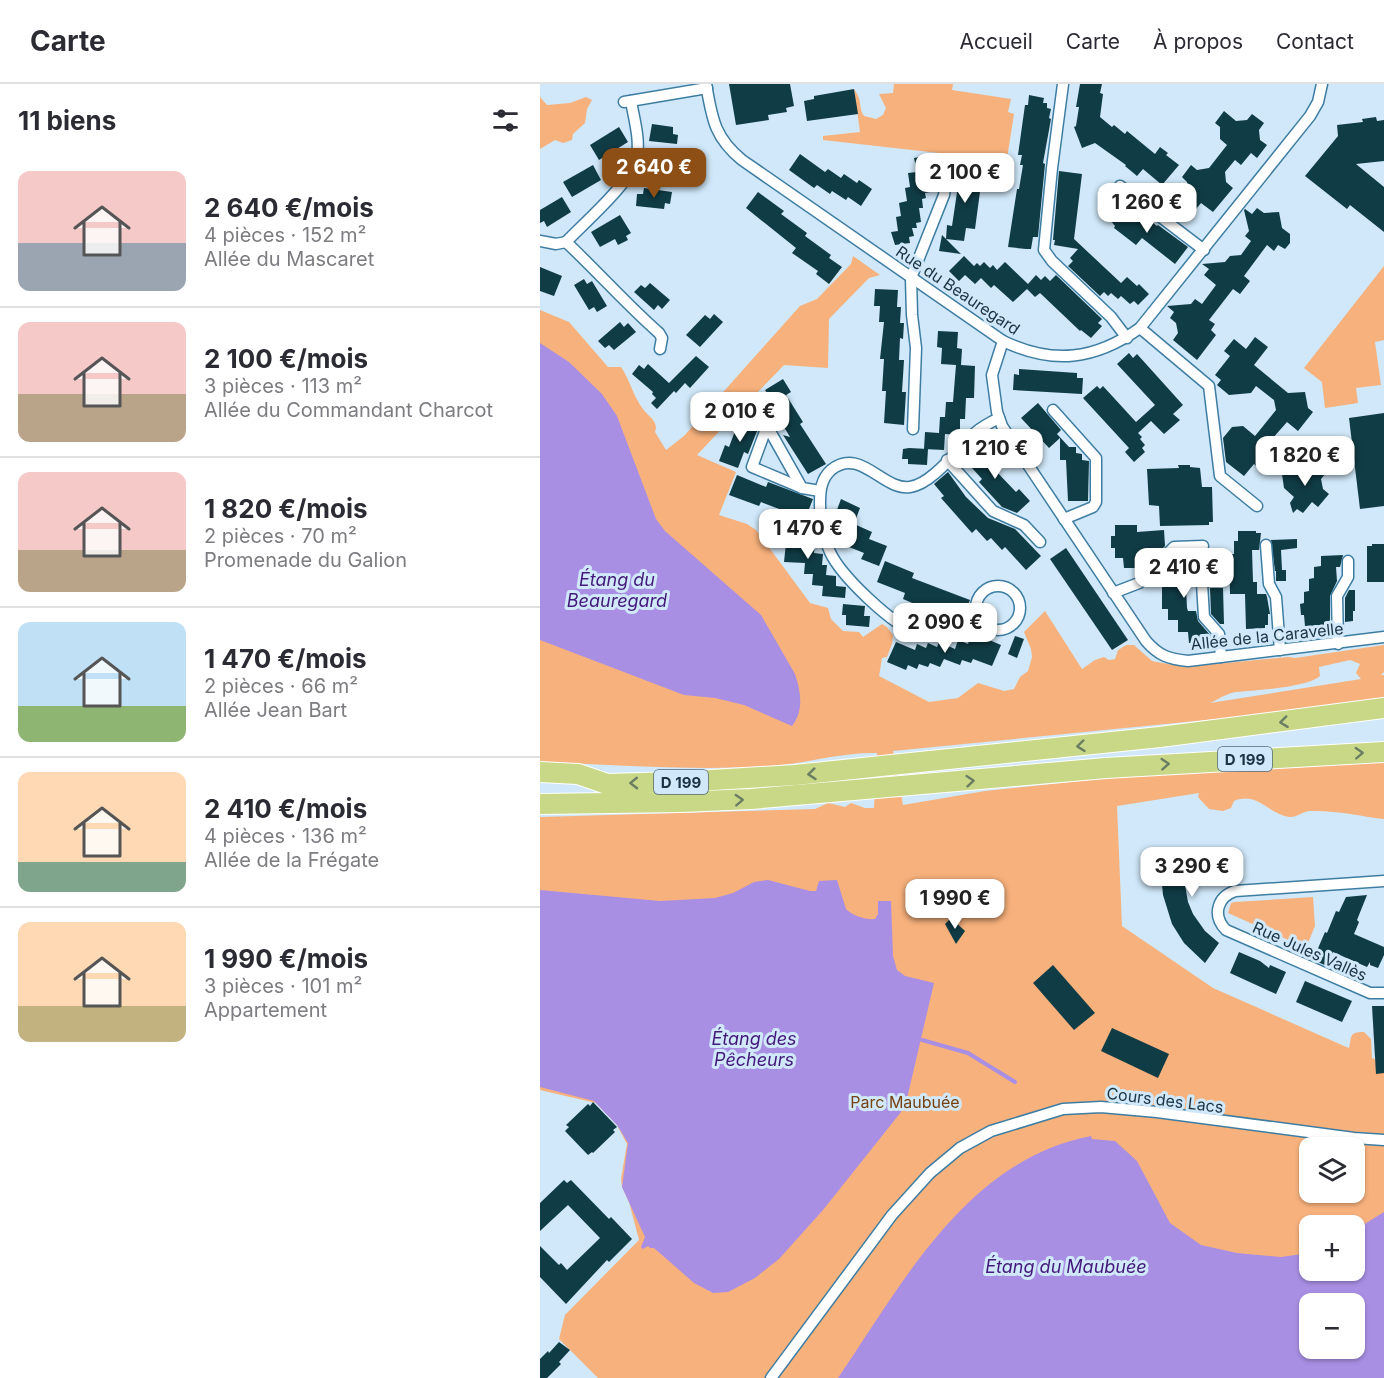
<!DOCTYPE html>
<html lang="fr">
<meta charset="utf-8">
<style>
body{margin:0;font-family:Inter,sans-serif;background:#f2f2f3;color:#2b2b33;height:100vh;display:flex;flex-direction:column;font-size:22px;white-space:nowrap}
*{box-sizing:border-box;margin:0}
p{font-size:20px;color:#7c7c81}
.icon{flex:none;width:33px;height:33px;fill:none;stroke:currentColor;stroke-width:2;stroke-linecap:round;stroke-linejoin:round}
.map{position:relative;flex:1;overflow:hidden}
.side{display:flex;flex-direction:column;background:#fff;width:540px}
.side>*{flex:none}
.fabs{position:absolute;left:759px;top:1053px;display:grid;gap:12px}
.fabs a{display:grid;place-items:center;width:66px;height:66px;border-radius:12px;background:#fff;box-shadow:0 2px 4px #0004;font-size:30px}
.price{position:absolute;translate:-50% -51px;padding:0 14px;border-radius:12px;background:#fff;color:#222;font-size:20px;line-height:39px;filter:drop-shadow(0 2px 3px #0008)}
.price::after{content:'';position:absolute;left:50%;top:36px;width:18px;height:14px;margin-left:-9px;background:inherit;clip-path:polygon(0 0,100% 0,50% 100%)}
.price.on{background:#8d4f15;color:#fff}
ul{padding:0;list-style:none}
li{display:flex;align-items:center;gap:18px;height:150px;padding:0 18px}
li+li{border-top:2px solid #e1e1e2}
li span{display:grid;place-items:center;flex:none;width:168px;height:120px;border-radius:12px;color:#555}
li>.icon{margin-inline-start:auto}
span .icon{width:72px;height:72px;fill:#fffc;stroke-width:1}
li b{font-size:26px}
h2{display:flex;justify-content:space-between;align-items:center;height:72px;padding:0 18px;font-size:26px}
header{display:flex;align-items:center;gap:36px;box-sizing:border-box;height:84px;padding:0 30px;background:#fff;border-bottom:2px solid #e1e1e2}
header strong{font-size:28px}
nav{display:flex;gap:33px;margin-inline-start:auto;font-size:21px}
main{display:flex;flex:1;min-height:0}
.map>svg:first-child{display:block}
.green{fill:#f7b17c;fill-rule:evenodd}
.water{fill:#a98fe4;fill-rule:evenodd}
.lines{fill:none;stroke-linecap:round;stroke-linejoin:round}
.stream{stroke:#a98fe4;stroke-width:4}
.building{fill:#103c46}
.street-casing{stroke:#3e7da2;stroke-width:13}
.highway-casing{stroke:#fff;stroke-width:22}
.street{stroke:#fff;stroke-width:10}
.highway{stroke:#c9d887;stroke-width:20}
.oneway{stroke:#697e62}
.labels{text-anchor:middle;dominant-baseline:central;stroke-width:6;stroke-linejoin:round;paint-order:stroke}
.shield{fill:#d0e8f9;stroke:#516a7a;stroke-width:1.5}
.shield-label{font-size:15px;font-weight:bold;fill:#1a3444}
.street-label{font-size:16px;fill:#1a3444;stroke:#d0e8f9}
.park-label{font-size:16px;fill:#764213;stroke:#d0e8f9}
.water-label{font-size:18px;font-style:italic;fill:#44197c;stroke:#d0e8f9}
</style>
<header>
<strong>Carte</strong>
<nav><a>Accueil</a><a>Carte</a><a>À propos</a><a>Contact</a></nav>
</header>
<main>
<section class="side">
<h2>11 biens<svg class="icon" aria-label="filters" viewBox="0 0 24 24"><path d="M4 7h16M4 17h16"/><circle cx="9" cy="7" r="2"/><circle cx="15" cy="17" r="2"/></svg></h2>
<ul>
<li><span style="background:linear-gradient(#f6c9c9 60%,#9aa5b1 0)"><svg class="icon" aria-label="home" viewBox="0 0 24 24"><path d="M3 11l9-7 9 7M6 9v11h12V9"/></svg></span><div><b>2 640 €/mois</b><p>4 pièces · 152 m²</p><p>Allée du Mascaret</p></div></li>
<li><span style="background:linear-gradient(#f6c9c9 60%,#b9a48a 0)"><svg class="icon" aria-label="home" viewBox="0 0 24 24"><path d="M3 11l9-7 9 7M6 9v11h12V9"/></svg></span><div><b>2 100 €/mois</b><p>3 pièces · 113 m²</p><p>Allée du Commandant Charcot</p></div></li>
<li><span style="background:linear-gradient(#f6c9c9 65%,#b9a48a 0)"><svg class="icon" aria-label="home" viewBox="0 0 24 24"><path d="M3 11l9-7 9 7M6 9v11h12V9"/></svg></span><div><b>1 820 €/mois</b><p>2 pièces · 70 m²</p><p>Promenade du Galion</p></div></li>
<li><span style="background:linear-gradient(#bfe0f5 70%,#8fb573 0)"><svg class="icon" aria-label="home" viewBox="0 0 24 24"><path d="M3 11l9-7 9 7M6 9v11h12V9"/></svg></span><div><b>1 470 €/mois</b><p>2 pièces · 66 m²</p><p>Allée Jean Bart</p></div></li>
<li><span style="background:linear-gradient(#ffd9b3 75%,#7fa58c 0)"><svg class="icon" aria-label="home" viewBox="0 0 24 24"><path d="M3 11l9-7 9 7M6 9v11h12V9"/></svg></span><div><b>2 410 €/mois</b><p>4 pièces · 136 m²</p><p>Allée de la Frégate</p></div></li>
<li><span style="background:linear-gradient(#ffd9b3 70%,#c2b280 0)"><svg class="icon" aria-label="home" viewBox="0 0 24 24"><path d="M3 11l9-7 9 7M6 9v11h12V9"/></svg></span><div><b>1 990 €/mois</b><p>3 pièces · 101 m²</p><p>Appartement</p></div></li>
</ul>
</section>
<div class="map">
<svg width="844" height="1294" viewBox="0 0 844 1294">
<rect width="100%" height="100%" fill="#d0e8f9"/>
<!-- green -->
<g class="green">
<path d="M354,0H413L412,6L471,15L468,28L474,30L466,81L399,69L283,56V52L320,48L314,5C323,17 318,23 324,32L336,35L343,31L346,24L339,10L353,9Z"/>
<path d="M0,13L7,21L30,19L46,13L52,16L47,25L45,39L33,50L32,56L23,59L15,56L0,65Z"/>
<path d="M313,172L340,191L329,194L289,235L288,284L244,281L214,312L220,322L210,328L205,320L157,371L196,388L179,431L207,440L216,446L270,519L288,524L291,535L303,547L319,548L323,553L342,540L347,543L353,551L352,560L347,573L342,574L339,592L389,618L418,614L438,599L464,607L474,605L480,593L488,587L492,573L491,565L484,548L505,527L542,585L555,576L564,573L569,576L575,575L578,566L586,561H594L612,577L644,583L748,573L755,574L844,561V588L841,591H844V615L738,629L353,667L363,721L445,707L569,694L844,675V735C819,732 796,726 770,727C763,727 756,734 749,733C728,730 718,707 694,717L691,724L683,727L669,725L658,713L659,709L577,722L582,842L673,904L804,962L809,964C812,953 808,948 824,948L831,955L832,974L844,979V1294H58L19,1255L25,1231L99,1156L89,1118L82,1103L81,1095L87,1060L77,1041L56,1019L0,1006V733L275,725L288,719L305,723L311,719L325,724H334L337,669C302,668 267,679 233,682C155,687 77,681 0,678V226L29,238L68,283H81C90,296 93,312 103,325C109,333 119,338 115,348L126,366L144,352L260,222L277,215L311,180ZM810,576L820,580L816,589L821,595L670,619C677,616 687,609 696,608C715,606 766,604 780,592L779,583ZM770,1064H814V1108H770ZM770,1142H814V1186H770ZM770,1220H814V1264H770Z"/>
<path d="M844,182V256L835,258L841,301L816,304L818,319L785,324L782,298L764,284Z"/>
<path d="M773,813L775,842L766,864L688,829L691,819L695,818Z"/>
</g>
<!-- water -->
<g class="water">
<path d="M0,259L29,278L62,310L77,332L116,435L125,447L221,531L255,590C261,608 264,627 252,642L204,621L175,614L144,611L0,556Z"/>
<path d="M228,796L270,807H276L279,797L297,796L306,825C313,832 326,836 335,835L338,830V817H351L353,872L357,886L365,892L394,899L365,1023L283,1126L239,1175L215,1194L188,1208L173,1209L154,1199L114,1164H110L108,1162L103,1165L101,1163L105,1153L82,1103L88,1059L77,1041L54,1017L0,1003V806L120,817L175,814L193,809L214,798Z"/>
<path d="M551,1052L552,1055L575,1057L597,1077L630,1139L661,1161L697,1169L741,1173L769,1169L770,1186H814L815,1146L844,1128V1294H298C364,1197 427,1076 551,1052ZM770,1220H814V1264H770Z"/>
</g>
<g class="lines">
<!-- stream -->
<path class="stream" d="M382,956L428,969L475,998"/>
</g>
<!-- building -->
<g class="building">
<path d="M189,0H250L254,22L246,24L247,28L228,31L229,36L196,41Z"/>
<path d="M540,0H562L560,9L563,10L560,33L572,43L574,41L585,50L587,47L615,70L620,63L628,69L626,71L639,81L622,101L603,85L597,92L585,82L586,81L555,59L542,64L534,43L536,42L539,23H536Z"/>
<path d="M314,5L318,30L267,37L264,17L274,15V12Z"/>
<path d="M489,11L504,14L503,19H507V24L511,25L509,34L511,35L503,79L505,80L498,153H493L491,165H486L468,163L477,105H479L483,81H480L482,71H478L485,21H488Z"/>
<path d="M684,27L696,37L707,36L712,30L724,39L719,46L720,56L727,61L717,74L711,69L701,81L695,76L685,88L686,98L693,104L673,128L661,119L651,131L639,122L649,108L647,98L642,93L651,81L657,86L669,84L687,61L680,55V43L675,39Z"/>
<path d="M836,33L837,37L844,36V77L816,80L844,103V148L810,121L807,125L765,92L798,52L797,41L823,38L822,35Z"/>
<path d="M112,40L133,43V50L138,51L137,60L109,57Z"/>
<path d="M79,43L88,58L59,76L50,61Z"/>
<path d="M138,68L148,69L147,75L157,76L166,87L153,85L151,102L134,100Z"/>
<path d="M260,70L285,88L288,85L301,94L304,90L317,99L319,96L332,105L321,122L308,113L306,116L292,107L290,110L277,101L274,104L249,86Z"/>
<path d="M397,70L398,79L393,80L392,94L388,95L390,108L385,109L386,114L382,115L383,124H379L381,138L376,139L377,144H372L374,152L369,153L370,159L355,161L351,148L358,147L356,133L361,132L359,119L367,117L365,104L370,103L368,89L377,88L374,74Z"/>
<path d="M422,75L444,78L435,145L426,144L424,157L406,155L421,170L399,167L402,151L406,155L407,141L412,142Z"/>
<path d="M53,81L61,96L32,113L23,98Z"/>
<path d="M519,87L542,90L534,155L581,199L587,193L597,202L599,200L609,210L598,221L594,217L590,220L581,212L578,215L571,209L568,212L564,208L560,212L528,182L533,177L530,174L538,165L514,161L515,156H513Z"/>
<path d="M104,104L132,108L130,120L125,119L124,125L96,122L97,110H103Z"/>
<path d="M218,108L244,127L241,130L267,149L265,152L291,171L289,174L302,183L289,200L276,190L278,187L252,169L256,164L206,124Z"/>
<path d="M22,113L31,128L7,143L4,137L0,139V126Z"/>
<path d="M582,121L610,143L613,139L617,142L618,141L648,163L635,180L602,154L596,161L574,144L575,142L567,132L575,122L579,125Z"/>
<path d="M717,124L724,129L739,128L742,144L750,150V159L745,165L738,161L734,167L727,161L704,192L710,197L700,210L693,205L669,236L675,240L671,246L676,251L657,276L633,256L638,249L636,239L630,234L634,228L627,222L651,220L655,215L662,220L676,201L664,191L669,185L662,180L685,178L690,172L701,171L711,157L705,152L709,147L704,126L705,125L712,130Z"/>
<path d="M80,131L91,149L86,152L88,156L78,161L75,155L60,163L51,148Z"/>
<path d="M424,172L434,182L437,179L440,182L444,178L450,184L453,181L457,186L465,178L488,200L496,191L501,196L505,192L510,197L516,191L562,235L558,239L562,242L551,254L541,246L540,247L500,209L495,213L487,205L473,218L454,201L451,204L441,194L435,200L425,191L419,197L409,187Z"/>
<path d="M0,183L22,192L14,212L0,207Z"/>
<path d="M44,195L47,200L52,197L67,222L57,228L54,223L49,226L34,201Z"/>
<path d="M110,199L130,216L122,225L118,221L114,226L94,208L101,201L105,204Z"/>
<path d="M335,205L358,206L357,223H361L360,239H364L363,255L360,254L359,276H364L362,308H366L364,341L344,339L346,307H342L344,275H340L344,238H339L340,222H334Z"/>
<path d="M174,230L183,238L160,263L146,251L165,231L170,235Z"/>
<path d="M80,238L84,243L88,239L96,248L74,266L69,261L65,264L58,257Z"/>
<path d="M398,247L418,248L417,264L422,265L421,281L435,282L434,314H426L425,335H420V351L405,350L404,366L384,365L385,348L399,349L400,333H405L406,318H413L416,281L401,280L402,264L397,263Z"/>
<path d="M715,253L728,263L714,281L748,309L765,308L768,324L773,328L758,347L747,338L732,355L738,360L734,366L737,391L729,384L725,389L714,380L704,392L686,378L683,354L692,343L703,342L715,352L736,326L734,316L716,302L711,309L689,311L677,301L681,296L675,291L690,272L684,267L694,255L706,265Z"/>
<path d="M589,269L593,274L597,270L643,321L633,330L640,336L624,350L611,337L598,349L602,353L600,355L605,361L602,364L605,368L594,378L585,368L589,364L543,314L557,302L560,305L563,302L596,338L615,321L577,280Z"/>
<path d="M156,272L169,283L150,304L145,299L136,309L134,307L117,325L111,319L116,314L112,310L113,308L92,290L99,281L104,285L108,280L129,299Z"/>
<path d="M479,285L537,289V294H543L542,310L473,306L474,290L479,291Z"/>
<path d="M243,295L251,308L246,311L263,338L260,340L286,380L268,390L243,351L250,353L230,320L233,318L225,306Z"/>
<path d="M498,319L521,346L517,350L529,363H536V369L542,370V376L549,377L548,417H528L526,376H520V354L509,364L481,334Z"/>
<path d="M844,329V422L820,425L809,334Z"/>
<path d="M200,334L219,342L208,370L204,368L198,384L179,377L185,361L189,363Z"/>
<path d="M437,359L458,381L454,385L476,408L479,405L490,417L477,429L462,423L439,398L442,395L422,373Z"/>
<path d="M369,364L388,365L387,381L368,380V375H362L363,365Z"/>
<path d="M773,378L786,389L781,395L783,405L789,410L778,423L772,418L763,429L757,425L753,429L750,419L754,413L744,404L741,383L747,387L752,380L764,390Z"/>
<path d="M638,381H650V383L660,384L662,403H672L673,438H669V441L620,442L619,422L609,421L607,385L639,384Z"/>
<path d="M408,388L426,413L448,434L475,445L501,472L486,486L465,463L462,466L451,454L447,457L436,445L432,449L401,414L404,412L394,400Z"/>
<path d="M197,391L226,403L228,398L273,415L265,435L221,418L219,422L189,411Z"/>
<path d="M301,415L320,424L314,440L332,448L329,455L347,462L339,482L321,475L324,469L304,461L308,453H312L308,452L310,448L292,439Z"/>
<path d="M575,441H597V448L624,446L625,462L623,464L607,465V480L602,481V484H584L583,474H575V464H571V452H575Z"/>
<path d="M698,447H716V449H721L719,466H712L713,498H717V510H726L727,513L730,530H728V541H725V544L706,545L705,510H690L689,470H694V457H698Z"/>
<path d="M225,448L276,451L274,469L283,470L282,481H287L286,491L296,492V502L306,503L305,514L282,512L283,502L272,501L273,490H264L265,479L244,478L246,459L224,457Z"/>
<path d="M757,455V464L741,466L742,486H746V497H736V487H738H735L731,456Z"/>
<path d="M832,460H844V498H827V462H832Z"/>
<path d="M526,464L588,556L572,566L510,475Z"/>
<path d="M663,470V480L656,483L655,502L646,503L647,524L648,527H656L658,537L671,552V555H667V558L649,559L648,548H638V536H628V525H622V495H634V484L641,483L640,471Z"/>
<path d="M803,471L800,483H796L797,497L790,512V538H784V541L765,542L764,531H761L760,520L764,519V508L769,507V495L774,494V483L781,482V472Z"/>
<path d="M345,477L374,489L372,494L430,516L421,537L401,528L400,531L363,515L365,509L337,498Z"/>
<path d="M670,504H683L684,540H680L671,530Z"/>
<path d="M809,506H815V527H813V537L805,538V514Z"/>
<path d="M303,520L325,522L324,532H330L329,543L306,541V531H302Z"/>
<path d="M475,552L484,555L477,574L468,570Z"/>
<path d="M442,553L461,561L452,582L433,575L431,579L422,576L420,581L404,575L400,583L390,579L388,583L379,580L377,585L368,581L366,586L347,578L356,558L375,566L377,560L386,564L388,559L397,563L399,558L415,565L418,556L428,560L430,554L440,558Z"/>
<path d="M692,773L694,798L645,801L648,818L653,830L665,847L679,859L665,879L644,859L632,840L623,811L620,779Z"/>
<path d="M827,811L817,836L819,838L814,850L844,863V871L838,884L830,881V878L827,883L793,868L787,882L773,876L785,848L787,849L796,827L799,828L806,813Z"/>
<path d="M411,834L425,847L416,860L405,840Z"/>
<path d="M699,868L720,877L729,884L730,881L746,888L736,910L690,889Z"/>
<path d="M513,881L555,929L534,946L493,899Z"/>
<path d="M765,897L812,917L802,938L756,918Z"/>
<path d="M832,922H844V989L836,990Z"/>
<path d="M572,944L629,970L618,994L561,967Z"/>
<path d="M53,1018L77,1043L73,1046L75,1048L53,1069L52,1068L48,1071L25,1047L29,1043L26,1041L48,1020L50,1022Z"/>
<path d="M24,1096L27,1099L31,1096L69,1135L71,1133L92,1155L69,1178L67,1176L26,1220L0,1193V1162L19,1181L21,1179L27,1186L60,1154L28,1121L0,1147V1119Z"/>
<path d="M19,1258L30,1266L19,1278L21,1280L7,1294H0V1275L8,1267L9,1269Z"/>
</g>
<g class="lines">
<!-- street casing -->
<g class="street-casing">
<g id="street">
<path d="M166,0C172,34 174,53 202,76L463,257C513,281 555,276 600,244L770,32L778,18L782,0"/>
<path d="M523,0L512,84L504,166L512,177L571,233L587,254"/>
<path d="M84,18L167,4"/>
<path d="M580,102L664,166"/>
<path d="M0,157L16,160L26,158C44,139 93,97 97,73C100,54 94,35 91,17"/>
<path d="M26,158C58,188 86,220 119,249L122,254L120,265"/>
<path d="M600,244L669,302L680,392L717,422"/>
<path d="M463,257L452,291L457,328L462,342L606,557C619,572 629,575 648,577L844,553"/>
<path d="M217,324L262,404L280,407"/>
<path d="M513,326L556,374V418L553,423L524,435"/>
<path d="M227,342L212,383L262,404"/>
<path d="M373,345L376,264L372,231L371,194L404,111L409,77"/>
<path d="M407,376L453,427L484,441L500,458"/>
<path d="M726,461L729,500L736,513L740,566"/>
<path d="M662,499L664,533L679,550L681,573"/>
<circle cx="458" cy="524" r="22"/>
<path d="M573,509L599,499L634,463L663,462"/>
<path d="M445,541L379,550C353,542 301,492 290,468C283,453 280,435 280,419C280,407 281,395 291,386C320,362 343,407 370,403C393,400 419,363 436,348C443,342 451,338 459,334"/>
<path d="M798,560L797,512L808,493V477"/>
<path d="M844,797L695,807C677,813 672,832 686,846L830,909H844"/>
<path d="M231,1294L352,1131L390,1089L420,1064L451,1047L523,1025L561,1023L617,1028L814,1054L844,1056"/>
</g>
</g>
<!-- highway casing -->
<g class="highway-casing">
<g id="highway">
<path d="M0,688L38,690L67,700L139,698L255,691L620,653L844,624"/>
<path d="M0,720L141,718L211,715L566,684L844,668"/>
</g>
</g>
<!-- street -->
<use href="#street" class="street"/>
<!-- highway -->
<use href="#highway" class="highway"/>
</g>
<!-- one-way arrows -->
<defs><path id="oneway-chevron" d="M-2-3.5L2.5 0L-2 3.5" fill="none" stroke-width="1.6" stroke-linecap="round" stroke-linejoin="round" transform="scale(1.5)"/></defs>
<g class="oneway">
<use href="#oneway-chevron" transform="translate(744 638) rotate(173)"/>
<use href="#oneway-chevron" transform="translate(541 662) rotate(174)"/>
<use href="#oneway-chevron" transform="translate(819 669) rotate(-3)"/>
<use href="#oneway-chevron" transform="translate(625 680) rotate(-4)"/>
<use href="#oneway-chevron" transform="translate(272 690) rotate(174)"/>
<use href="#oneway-chevron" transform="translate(430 697) rotate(-5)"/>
<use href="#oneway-chevron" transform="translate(94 699) rotate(179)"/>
<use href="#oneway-chevron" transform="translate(199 716) rotate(-3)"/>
</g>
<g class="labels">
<!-- shield labels -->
<g class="shield">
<rect x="678" y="663" width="54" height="24" rx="4.5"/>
<rect x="114" y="686" width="54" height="24" rx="4.5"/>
</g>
<g class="shield-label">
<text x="705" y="675">D 199</text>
<text x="141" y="698">D 199</text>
</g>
<!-- street labels -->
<g class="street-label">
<text transform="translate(418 206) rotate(34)">Rue du Beauregard</text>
<text transform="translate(727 552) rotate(-6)">Allée de la Caravelle</text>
<text transform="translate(770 867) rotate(24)">Rue Jules Vallès</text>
<text transform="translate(625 1016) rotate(7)">Cours des Lacs</text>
</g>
<!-- park labels -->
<g class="park-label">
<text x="365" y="1018">Parc Maubuée</text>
</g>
<!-- water labels -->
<g class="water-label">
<text x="77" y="495">Étang du<tspan x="77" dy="21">Beauregard</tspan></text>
<text x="214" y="954">Étang des<tspan x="214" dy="21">Pêcheurs</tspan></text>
<text x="526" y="1182">Étang du Maubuée</text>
</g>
</g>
</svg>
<div class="fabs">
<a><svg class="icon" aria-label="layers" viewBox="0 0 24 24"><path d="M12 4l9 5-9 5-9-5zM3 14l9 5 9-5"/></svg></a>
<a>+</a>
<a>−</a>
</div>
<b class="price on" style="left:114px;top:115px">2 640 €</b>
<b class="price" style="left:425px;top:120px">2 100 €</b>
<b class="price" style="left:607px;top:150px">1 260 €</b>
<b class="price" style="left:200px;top:359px">2 010 €</b>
<b class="price" style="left:455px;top:396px">1 210 €</b>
<b class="price" style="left:765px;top:403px">1 820 €</b>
<b class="price" style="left:268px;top:476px">1 470 €</b>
<b class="price" style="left:644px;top:515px">2 410 €</b>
<b class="price" style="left:405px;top:570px">2 090 €</b>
<b class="price" style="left:652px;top:814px">3 290 €</b>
<b class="price" style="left:415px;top:846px">1 990 €</b>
</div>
</main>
